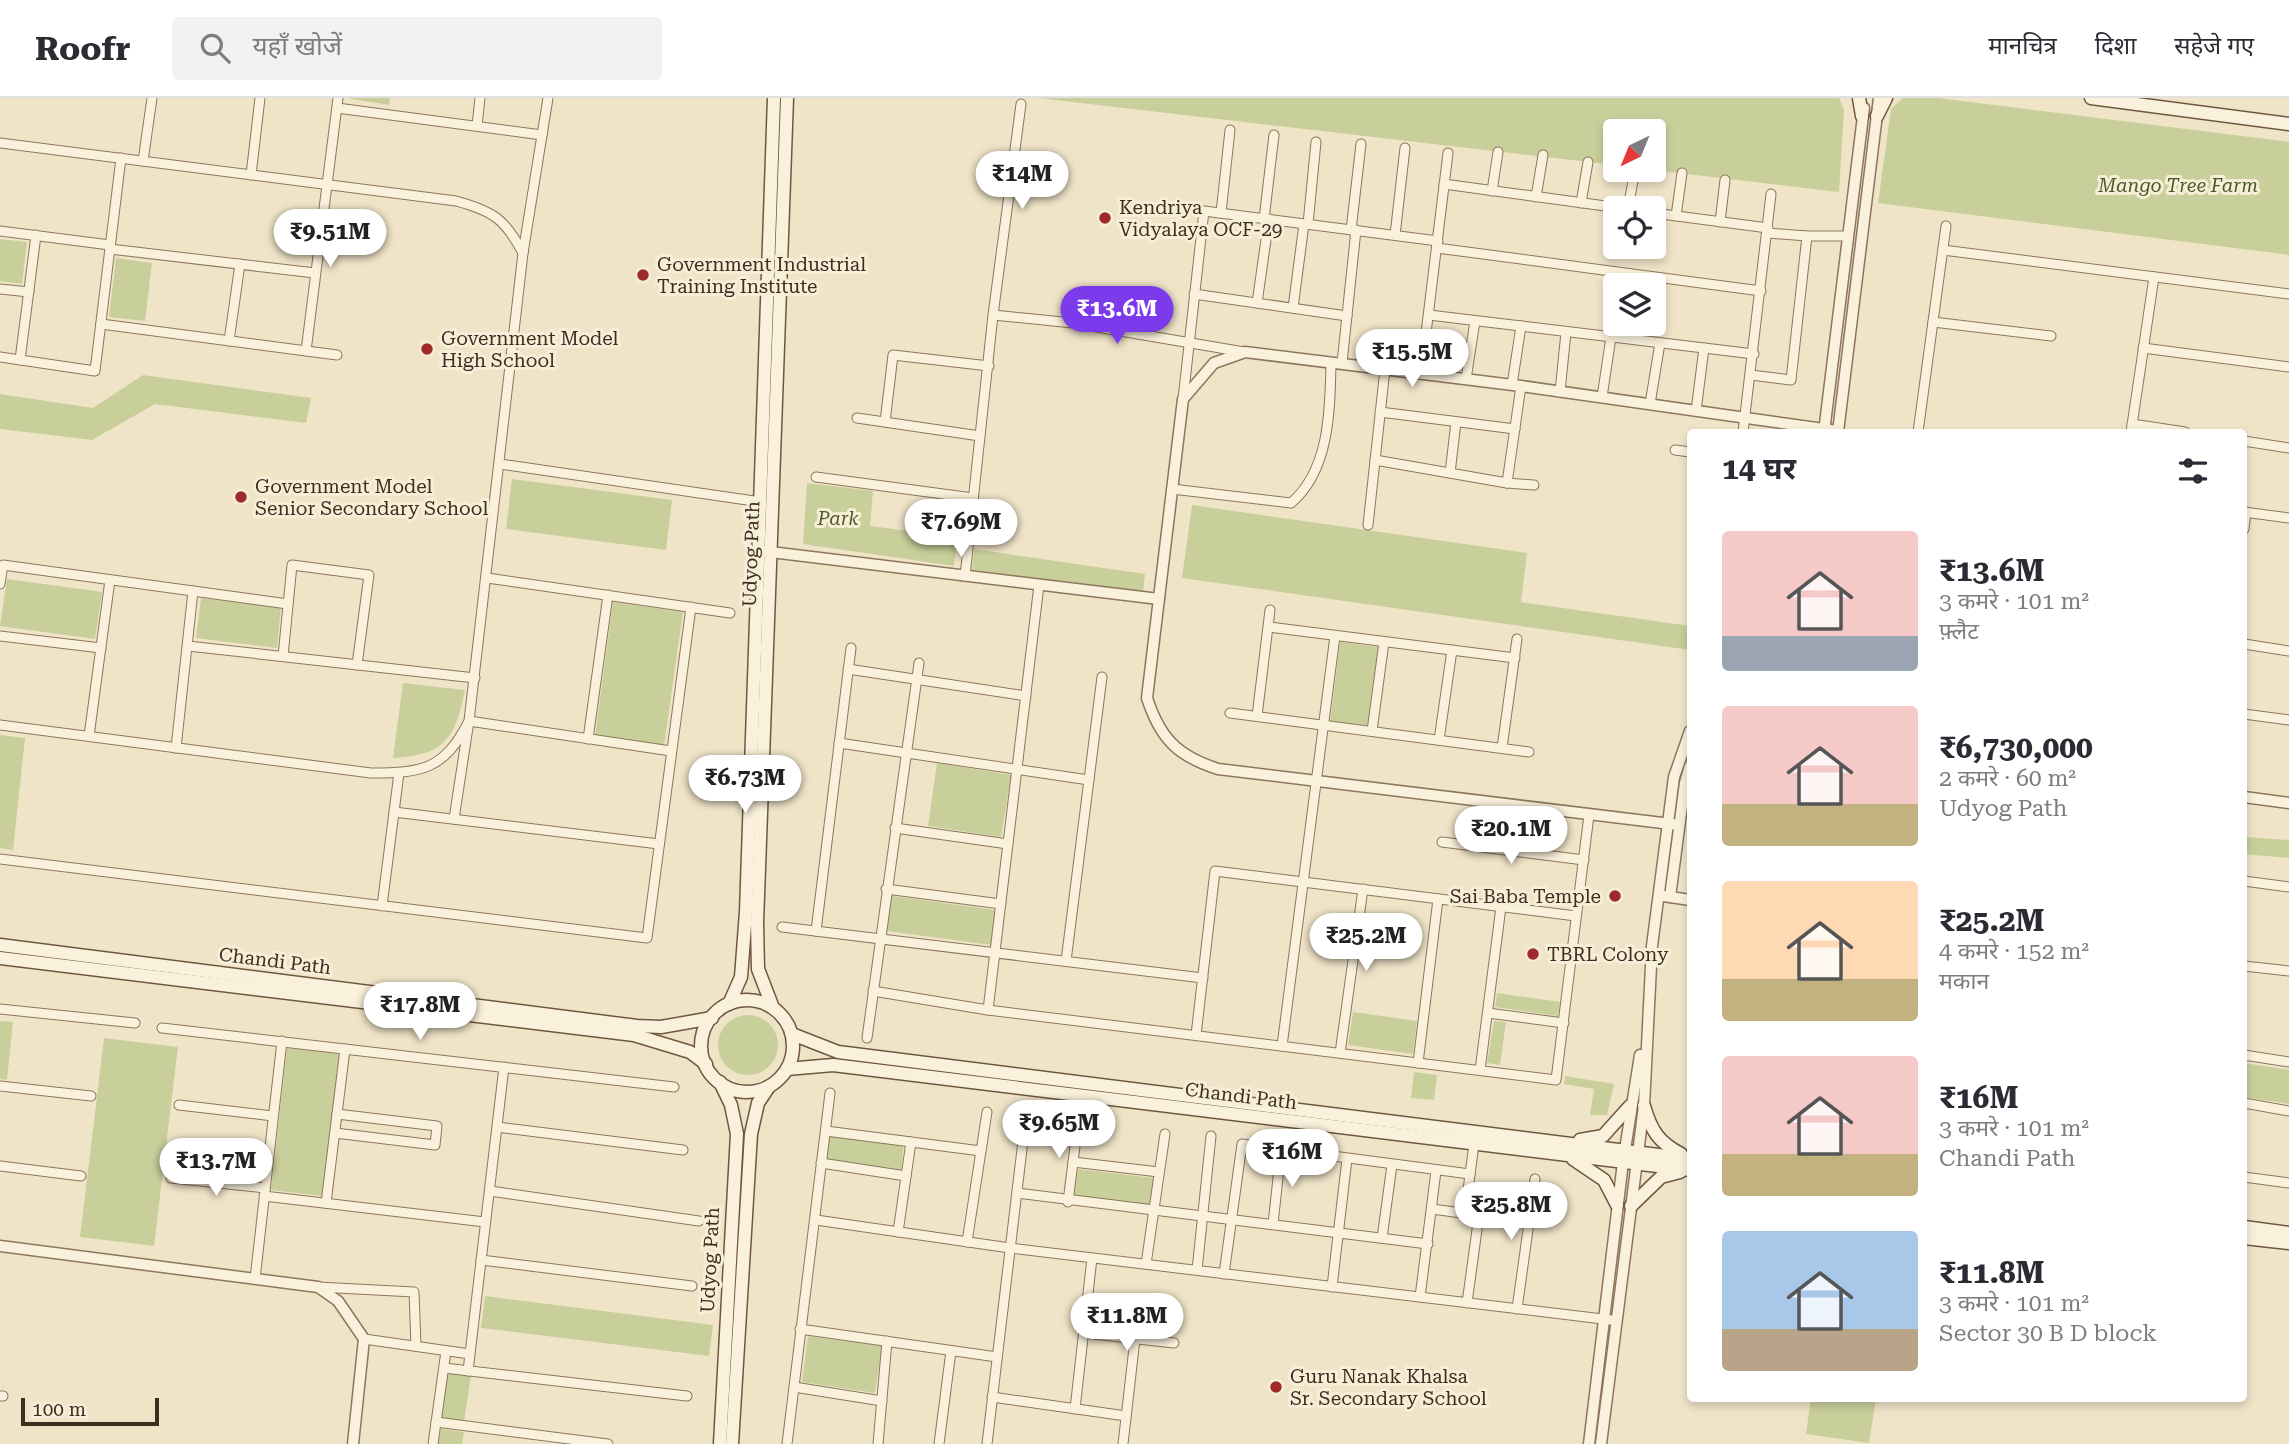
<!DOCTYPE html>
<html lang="hi">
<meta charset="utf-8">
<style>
body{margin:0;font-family:"Roboto Serif","Noto Sans Devanagari",serif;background:#f2f2f3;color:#2b2b33;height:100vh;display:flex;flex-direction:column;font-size:26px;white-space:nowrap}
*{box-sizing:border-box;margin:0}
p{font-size:23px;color:#7c7c81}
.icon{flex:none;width:38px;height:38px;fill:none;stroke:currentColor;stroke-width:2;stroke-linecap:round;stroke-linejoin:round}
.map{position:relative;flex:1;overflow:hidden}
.details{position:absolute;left:1687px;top:331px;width:560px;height:973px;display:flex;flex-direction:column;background:#fff;border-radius:7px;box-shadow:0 4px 10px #0003}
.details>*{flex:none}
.needle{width:46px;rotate:223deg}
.fabs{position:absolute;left:1603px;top:21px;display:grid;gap:14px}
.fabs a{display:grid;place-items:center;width:63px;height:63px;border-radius:7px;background:#fff;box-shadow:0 4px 10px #0003;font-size:35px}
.scale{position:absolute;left:21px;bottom:18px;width:138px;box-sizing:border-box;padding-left:7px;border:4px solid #3d2e20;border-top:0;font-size:19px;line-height:24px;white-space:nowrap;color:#3d2e20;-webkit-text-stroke:5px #f7eed8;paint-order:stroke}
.price{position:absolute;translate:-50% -60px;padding:0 16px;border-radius:24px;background:#fff;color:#222;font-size:23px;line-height:46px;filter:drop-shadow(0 2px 4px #0008)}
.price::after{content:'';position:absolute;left:50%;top:42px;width:21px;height:16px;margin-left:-10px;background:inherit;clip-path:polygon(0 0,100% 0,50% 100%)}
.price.current{background:#7c3aed;color:#fff}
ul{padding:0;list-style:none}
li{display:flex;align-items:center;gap:21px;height:175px;padding:0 35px}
li span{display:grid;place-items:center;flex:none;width:196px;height:140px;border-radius:7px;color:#555}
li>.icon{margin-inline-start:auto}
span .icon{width:84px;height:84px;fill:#fffc;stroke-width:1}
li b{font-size:30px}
h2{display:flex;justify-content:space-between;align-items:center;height:84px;padding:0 35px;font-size:30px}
header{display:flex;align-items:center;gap:42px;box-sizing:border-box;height:98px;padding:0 35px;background:#fff;border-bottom:2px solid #e1e1e2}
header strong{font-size:33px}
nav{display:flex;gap:38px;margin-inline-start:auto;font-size:24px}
.search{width:490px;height:63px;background:#f2f2f3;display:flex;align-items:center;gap:18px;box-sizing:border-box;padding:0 24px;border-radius:7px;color:#7c7c81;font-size:26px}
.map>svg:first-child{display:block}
.green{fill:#c9cf9b}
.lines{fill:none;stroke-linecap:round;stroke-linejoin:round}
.minor-casing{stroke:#8d765c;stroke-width:11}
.tertiary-casing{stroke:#8d765c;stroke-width:13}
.secondary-casing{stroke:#6f573f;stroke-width:15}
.minor{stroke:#faf1dc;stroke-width:9}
.tertiary{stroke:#faf1dc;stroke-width:10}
.secondary{stroke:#faf1dc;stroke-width:12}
.poi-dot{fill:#9e2a2b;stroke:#f7eed8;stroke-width:2.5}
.labels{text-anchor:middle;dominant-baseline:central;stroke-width:6;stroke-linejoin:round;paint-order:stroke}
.park-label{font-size:19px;font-style:italic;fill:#4d5a26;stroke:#f7eed8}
.poi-label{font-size:19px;fill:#3d2e20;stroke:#f7eed8;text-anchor:start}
.street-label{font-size:19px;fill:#3d2e20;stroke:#f7eed8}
</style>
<header>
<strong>Roofr</strong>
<div class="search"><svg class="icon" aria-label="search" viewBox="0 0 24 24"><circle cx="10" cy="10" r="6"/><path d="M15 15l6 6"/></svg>यहाँ खोजें</div>
<nav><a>मानचित्र</a><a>दिशा</a><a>सहेजे गए</a></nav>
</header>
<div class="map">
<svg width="2289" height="1346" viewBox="0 0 2289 1346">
<rect width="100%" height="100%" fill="#f0e4c8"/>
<!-- green -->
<g class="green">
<path d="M346,0H390L389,7Z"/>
<path d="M1038,0H1839L1844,12L1839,94L1652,72L1654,33H1615V67Z"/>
<path d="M1903,0H1938L2289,44V157L1878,105L1891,11Z"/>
<path d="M0,141L27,144L22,186L0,183Z"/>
<path d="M116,160L152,165L145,223L109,219Z"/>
<path d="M143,277L311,300L306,325L155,306L92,342L0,331V296L93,310Z"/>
<path d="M512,381L672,402L666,452L506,431Z"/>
<path d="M807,385L873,393L870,428L957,439L954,468L803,446Z"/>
<path d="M1192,407L1527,455L1521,504L1690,528V552L1182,480Z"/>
<path d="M974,451L1145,476L1143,495L972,472Z"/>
<path d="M7,481L102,494L95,541L0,528Z"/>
<path d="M201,500L281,509L277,550L196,540Z"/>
<path d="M613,504L683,514L664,648L595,638Z"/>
<path d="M1340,544L1378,549L1367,630L1330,625Z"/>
<path d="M403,585L465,592C455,641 445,657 393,660Z"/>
<path d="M0,637L25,640L13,752L0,750Z"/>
<path d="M937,665L1011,677L1001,739L928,728Z"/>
<path d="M2244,739L2289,742V760L2244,756Z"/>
<path d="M892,798L995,812L991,847L887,833Z"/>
<path d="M1497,895L1560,904L1558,918L1495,909Z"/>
<path d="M1353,914L1417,923L1413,956L1348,947Z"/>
<circle cx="748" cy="947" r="30"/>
<path d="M0,923L13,924L7,982L0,981Z"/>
<path d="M1494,923L1506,924L1500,967L1487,965Z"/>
<path d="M104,940L178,949L154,1148L80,1139Z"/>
<path d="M287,950L339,956L323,1098L271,1092Z"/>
<path d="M2244,965L2289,972V1006L2244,999Z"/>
<path d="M1414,974L1437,977L1434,1002L1411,1000Z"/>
<path d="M1565,978L1614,986L1607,1017H1590L1594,991L1564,986Z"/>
<path d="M828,1035L904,1044L901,1073L825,1063Z"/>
<path d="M1078,1071L1154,1080L1150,1108L1074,1099Z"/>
<path d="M485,1198L713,1227L709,1258L481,1230Z"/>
<path d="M808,1238L882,1248L875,1295L802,1284Z"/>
<path d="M447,1274L471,1277L464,1324L441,1320Z"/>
<path d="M1811,1300H1876L1869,1345L1806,1336Z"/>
<path d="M441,1331L464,1334L462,1346H438Z"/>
</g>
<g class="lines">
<!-- minor casing -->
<g class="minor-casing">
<g id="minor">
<path d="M337,10L542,37"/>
<path d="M477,28L480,0"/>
<path d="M0,45L456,103C493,113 505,121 523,155"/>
<path d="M143,63L152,0"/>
<path d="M251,77L260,0"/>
<path d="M1444,86L1620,110"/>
<path d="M1492,93L1498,54"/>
<path d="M1536,99L1543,57"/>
<path d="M1581,105L1588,64"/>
<path d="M1628,110L1635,72"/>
<path d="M1221,115L1230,32"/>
<path d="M1654,115L1768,130"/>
<path d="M1676,118L1682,75"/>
<path d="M1264,121L1274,37"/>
<path d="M1720,124L1725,82"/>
<path d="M1308,126L1316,44"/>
<path d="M1351,132L1361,46"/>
<path d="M0,133L110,147"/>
<path d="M1395,137L1405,50"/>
<path d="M1807,138H1847"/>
<path d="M1437,150L1761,193"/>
<path d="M110,151L315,175"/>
<path d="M1943,152L2289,196"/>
<path d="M0,191L29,194"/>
<path d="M1194,196L1347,218"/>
<path d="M1257,205L1269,121"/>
<path d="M1293,210L1304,126"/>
<path d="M993,217L1073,225L1244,254"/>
<path d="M1429,217L1754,256"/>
<path d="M1933,224L2051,238"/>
<path d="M101,226L337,257"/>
<path d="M229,243L240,166"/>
<path d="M2143,250L2289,269"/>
<path d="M306,253L338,0"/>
<path d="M0,259L95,273L121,60"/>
<path d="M20,262L36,137"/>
<path d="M1342,265L1356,132"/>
<path d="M1421,276L1448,55"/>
<path d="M1751,277L1791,282L1807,138L1767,135"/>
<path d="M1466,281L1475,223"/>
<path d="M1512,287L1521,228"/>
<path d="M1560,294L1566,234"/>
<path d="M1602,299L1611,239"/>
<path d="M1183,301L1204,113L1438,143"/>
<path d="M1650,306L1660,245"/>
<path d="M1696,313L1704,250"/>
<path d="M1380,314L1515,331"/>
<path d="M857,320L980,338"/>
<path d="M885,324L893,257L989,268"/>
<path d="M2132,326L2185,334"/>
<path d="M1743,334L1771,96"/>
<path d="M1918,334L1946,128"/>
<path d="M2131,334L2154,179"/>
<path d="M2244,343L2289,350"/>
<path d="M1675,352L1690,354"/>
<path d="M1375,362L1507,385L1534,387"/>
<path d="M500,366L761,404"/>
<path d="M1450,375L1456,324"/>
<path d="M816,379L973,400"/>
<path d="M1507,385L1521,288"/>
<path d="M1172,391L1291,405C1330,372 1330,311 1331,265"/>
<path d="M2244,414L2289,420"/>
<path d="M1368,427L1385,271"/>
<path d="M2244,431L2246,414"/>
<path d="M965,478L993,217L1021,6"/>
<path d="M487,480L730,515"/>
<path d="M0,486L3,467L288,506"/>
<path d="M1269,529L1515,560"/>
<path d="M0,538L101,550"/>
<path d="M2244,546L2289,553"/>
<path d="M188,548L475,580"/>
<path d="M283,558L292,467L369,477L357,567"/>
<path d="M848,571L1026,598"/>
<path d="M1230,615L1529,654"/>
<path d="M2244,616L2289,622"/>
<path d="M1257,618L1270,512"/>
<path d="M0,627L371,675C422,675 444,672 469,623L523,155L548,0"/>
<path d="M1372,633L1384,544"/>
<path d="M89,638L110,482"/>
<path d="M588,641L608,497"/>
<path d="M1439,642L1452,552"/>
<path d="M839,645L1089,682"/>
<path d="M176,650L193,493"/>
<path d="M1502,650L1517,541"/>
<path d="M394,714L659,746"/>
<path d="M454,721L469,623L671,653"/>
<path d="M895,730L1008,746"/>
<path d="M1442,744L1584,762"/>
<path d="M0,761L647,840L691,509"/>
<path d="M2244,783L2289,789"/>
<path d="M886,791L1001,806"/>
<path d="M382,808L399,675"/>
<path d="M782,829L1203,880"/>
<path d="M816,833L851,550"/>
<path d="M1066,863L1102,579"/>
<path d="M2244,868L2289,873"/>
<path d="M873,893L988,912L1556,982L1589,717"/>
<path d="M0,911L135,925"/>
<path d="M988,912L1039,487"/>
<path d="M1488,915L1564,925"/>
<path d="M162,930L674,989"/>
<path d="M1196,937L1215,773L1576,818"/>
<path d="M867,940L919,565"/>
<path d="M1282,948L1335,538"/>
<path d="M1340,955L1363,791"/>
<path d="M2244,957L2289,964"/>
<path d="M1418,965L1438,801"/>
<path d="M1480,972L1501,809"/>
<path d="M0,988L91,998"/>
<path d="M2244,1005L2289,1013"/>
<path d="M179,1007L273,1018"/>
<path d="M497,1029L683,1052"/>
<path d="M826,1033L981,1053"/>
<path d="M335,1035L435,1047L437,1028L337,1016"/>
<path d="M1073,1064L1159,1074"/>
<path d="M821,1065L906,1078"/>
<path d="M0,1068L81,1078"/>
<path d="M2244,1079L2289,1085"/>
<path d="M171,1080L265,1090"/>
<path d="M490,1093L699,1123"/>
<path d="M1017,1095L1428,1146"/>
<path d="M264,1098L485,1124"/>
<path d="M1068,1104L1078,1024"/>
<path d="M326,1105L345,951"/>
<path d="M1432,1111L1529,1124"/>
<path d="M1465,1115L1474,1046"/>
<path d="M816,1122L1010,1150L1611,1222"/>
<path d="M1273,1126L1281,1052"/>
<path d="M898,1134L911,1044"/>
<path d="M1382,1140L1392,1067"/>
<path d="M967,1144L987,1014"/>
<path d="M481,1162L692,1188"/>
<path d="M1146,1166L1165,1036"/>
<path d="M1197,1172L1211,1038"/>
<path d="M1224,1176L1242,1046L1470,1076"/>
<path d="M255,1181L282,943"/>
<path d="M318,1189L414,1194L416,1248"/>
<path d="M1332,1189L1347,1061"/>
<path d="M1420,1199L1436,1073"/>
<path d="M1467,1205L1479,1117"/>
<path d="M1517,1211L1535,1081"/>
<path d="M800,1231L997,1259"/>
<path d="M1084,1235L1174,1245"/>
<path d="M364,1241L470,1256"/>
<path d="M444,1270L687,1298"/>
<path d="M468,1273L504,969"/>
<path d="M794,1289L882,1303"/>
<path d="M0,1298H3"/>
<path d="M992,1299L1126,1318"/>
<path d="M1075,1311L1092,1160"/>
<path d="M436,1324L608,1346"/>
<path d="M433,1346L446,1253"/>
<path d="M787,1346L830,995"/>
<path d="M878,1346L887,1243"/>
<path d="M939,1346L951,1253"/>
<path d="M987,1346L1027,1009"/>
<path d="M1123,1346L1135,1241"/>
</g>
</g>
<!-- tertiary casing -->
<g class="tertiary-casing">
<g id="tertiary">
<path d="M1824,334L1864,10"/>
<path d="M1838,334L1879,0"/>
<path d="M762,453L1159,501"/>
<path d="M2244,699L2289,705"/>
<path d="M1679,727L1218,671C1177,658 1160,640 1147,600L1183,301L1214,265L1245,254L1521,288L1838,333"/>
<path d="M1664,798L1690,802"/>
<path d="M1670,799L1685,685L1690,668"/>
<path d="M0,1148L318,1189L338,1203L364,1241L353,1346"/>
<path d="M1589,1346L1623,1064L1640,957"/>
<path d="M1601,1346L1644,1008L1652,848L1674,679L1690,633"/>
</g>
</g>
<!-- secondary casing -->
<g class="secondary-casing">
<g id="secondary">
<path d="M1859,0L1862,18"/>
<path d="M2091,0L2289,26"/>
<path d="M1877,18L1886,0"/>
<path d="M0,847L637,928L661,929L712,920"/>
<path d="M0,860L634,937L690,954L706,966"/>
<circle cx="747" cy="948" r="46"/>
<path d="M729,906L741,879L746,814L774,0"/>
<path d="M773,910L758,871L757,825L787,0"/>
<path d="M792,936L838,954L1690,1061"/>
<path d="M787,971L833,967L1690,1072"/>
<path d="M720,984L731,1007L737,1036L720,1346"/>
<path d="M1644,1008C1651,1032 1658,1044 1681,1056"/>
<path d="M1580,1042L1603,1038L1630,1008"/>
<path d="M1573,1061L1604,1082L1617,1107"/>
<path d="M1631,1108L1661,1079L1680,1074"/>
<path d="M2244,1129L2289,1135"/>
<path d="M2244,1140L2289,1145"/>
<path d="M732,1346L751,1036L758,1005L768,990"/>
</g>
</g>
<!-- minor -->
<use href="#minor" class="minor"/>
<!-- tertiary -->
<use href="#tertiary" class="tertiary"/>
<!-- secondary -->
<use href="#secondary" class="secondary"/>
</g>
<!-- markers -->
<g class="poi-dot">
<circle cx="1105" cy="120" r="7"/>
<circle cx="643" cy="177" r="7"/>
<circle cx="427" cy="251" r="7"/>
<circle cx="241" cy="399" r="7"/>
<circle cx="1615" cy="798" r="7"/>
<circle cx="1533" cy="856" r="7"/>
<circle cx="1276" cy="1289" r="7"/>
</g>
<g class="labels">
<!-- park labels -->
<g class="park-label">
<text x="2178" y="87">Mango Tree Farm</text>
<text x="838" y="420">Park</text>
</g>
<!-- poi labels -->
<g class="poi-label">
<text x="1119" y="109">Kendriya<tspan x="1119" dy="22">Vidyalaya OCF-29</tspan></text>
<text x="657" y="166">Government Industrial<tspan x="657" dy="22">Training Institute</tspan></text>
<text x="441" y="240">Government Model<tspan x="441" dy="22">High School</tspan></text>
<text x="255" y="388">Government Model<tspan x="255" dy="22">Senior Secondary School</tspan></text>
<text x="1601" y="798" text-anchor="end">Sai Baba Temple</text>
<text x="1547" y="856">TBRL Colony</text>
<text x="1290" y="1278">Guru Nanak Khalsa<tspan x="1290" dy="22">Sr. Secondary School</tspan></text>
</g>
<!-- street labels -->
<g class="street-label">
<text transform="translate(751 456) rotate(-88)">Udyog Path</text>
<text transform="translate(275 863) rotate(7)">Chandi Path</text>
<text transform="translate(1241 998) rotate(7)">Chandi Path</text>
<text transform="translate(710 1162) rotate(-87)">Udyog Path</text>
</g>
</g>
</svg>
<div class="fabs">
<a><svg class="needle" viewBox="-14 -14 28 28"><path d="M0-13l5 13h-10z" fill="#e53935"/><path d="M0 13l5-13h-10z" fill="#7c7c81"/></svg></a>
<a><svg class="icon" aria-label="locate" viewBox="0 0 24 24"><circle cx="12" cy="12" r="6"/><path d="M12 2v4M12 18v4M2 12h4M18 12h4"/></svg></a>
<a><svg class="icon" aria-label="layers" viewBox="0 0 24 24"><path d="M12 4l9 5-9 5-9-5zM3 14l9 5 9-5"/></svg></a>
</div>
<div class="scale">100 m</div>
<b class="price" style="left:1022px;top:113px">₹14M</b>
<b class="price" style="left:330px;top:171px">₹9.51M</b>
<b class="price current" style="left:1117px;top:248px">₹13.6M</b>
<b class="price" style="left:1412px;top:291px">₹15.5M</b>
<b class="price" style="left:961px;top:461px">₹7.69M</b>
<b class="price" style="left:745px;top:717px">₹6.73M</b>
<b class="price" style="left:1511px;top:768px">₹20.1M</b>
<b class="price" style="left:1366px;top:875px">₹25.2M</b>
<b class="price" style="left:420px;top:944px">₹17.8M</b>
<b class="price" style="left:1059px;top:1062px">₹9.65M</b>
<b class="price" style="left:1292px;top:1091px">₹16M</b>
<b class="price" style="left:216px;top:1100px">₹13.7M</b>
<b class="price" style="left:1511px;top:1144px">₹25.8M</b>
<b class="price" style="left:1127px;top:1255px">₹11.8M</b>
<section class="details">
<h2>14 घर<svg class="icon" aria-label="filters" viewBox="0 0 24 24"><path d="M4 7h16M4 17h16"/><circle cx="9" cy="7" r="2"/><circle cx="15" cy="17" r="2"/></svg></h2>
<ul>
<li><span style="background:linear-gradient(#f6c9c9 75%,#9aa5b1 0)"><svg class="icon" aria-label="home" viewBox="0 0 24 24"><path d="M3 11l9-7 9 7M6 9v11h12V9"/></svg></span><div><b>₹13.6M</b><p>3 कमरे · 101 m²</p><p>फ़्लैट</p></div></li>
<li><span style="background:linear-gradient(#f6c9c9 70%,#c2b280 0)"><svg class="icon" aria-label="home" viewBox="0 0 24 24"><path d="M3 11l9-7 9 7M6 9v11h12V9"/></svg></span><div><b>₹6,730,000</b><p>2 कमरे · 60 m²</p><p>Udyog Path</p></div></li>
<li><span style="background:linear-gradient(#ffd9b3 70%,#c2b280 0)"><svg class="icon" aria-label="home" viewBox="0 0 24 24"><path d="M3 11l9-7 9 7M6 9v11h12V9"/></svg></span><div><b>₹25.2M</b><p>4 कमरे · 152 m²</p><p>मकान</p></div></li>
<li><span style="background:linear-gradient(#f6c9c9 70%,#c2b280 0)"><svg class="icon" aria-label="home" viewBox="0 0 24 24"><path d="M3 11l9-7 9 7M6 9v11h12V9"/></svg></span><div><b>₹16M</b><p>3 कमरे · 101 m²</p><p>Chandi Path</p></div></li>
<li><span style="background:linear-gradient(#a9c7e8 70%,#b9a48a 0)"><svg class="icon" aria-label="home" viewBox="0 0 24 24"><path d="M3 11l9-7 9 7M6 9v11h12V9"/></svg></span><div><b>₹11.8M</b><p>3 कमरे · 101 m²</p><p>Sector 30 B D block</p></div></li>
</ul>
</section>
</div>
